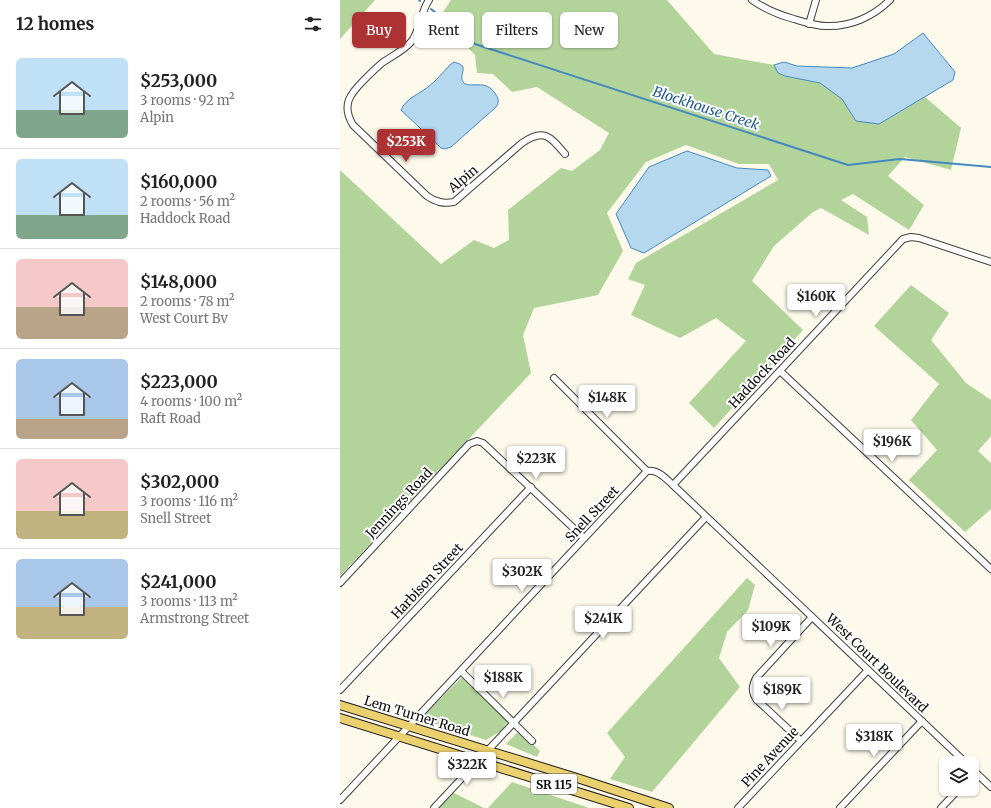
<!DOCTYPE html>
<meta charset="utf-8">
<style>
body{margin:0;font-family:Merriweather,serif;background:#f6f6f6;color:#222;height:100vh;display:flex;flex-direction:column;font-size:15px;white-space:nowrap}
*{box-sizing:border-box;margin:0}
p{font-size:13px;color:#767676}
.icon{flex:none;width:22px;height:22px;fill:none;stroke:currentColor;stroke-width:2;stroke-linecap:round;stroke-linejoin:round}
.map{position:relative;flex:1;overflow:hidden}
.side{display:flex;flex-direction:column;background:#fff;width:340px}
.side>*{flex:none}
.hud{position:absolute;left:12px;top:12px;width:380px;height:36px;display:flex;gap:8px}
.buttons{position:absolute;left:599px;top:756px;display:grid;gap:8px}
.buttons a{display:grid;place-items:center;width:40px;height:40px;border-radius:6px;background:#fff;box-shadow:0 1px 3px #0004;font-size:20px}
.price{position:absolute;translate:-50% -34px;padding:0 9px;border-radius:4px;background:#fff;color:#222;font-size:13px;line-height:26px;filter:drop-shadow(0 1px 2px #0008)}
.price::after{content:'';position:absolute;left:50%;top:24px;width:12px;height:9px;margin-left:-6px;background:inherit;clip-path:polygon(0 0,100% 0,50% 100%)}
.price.current{background:#ac3234;color:#fff}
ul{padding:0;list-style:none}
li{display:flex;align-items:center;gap:12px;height:100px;padding:0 16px}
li+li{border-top:1px solid #e0e0e0}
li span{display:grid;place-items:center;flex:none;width:112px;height:80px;border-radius:6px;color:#555}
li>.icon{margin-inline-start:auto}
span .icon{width:48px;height:48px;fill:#fffc;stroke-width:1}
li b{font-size:17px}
h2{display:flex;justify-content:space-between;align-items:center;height:48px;padding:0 16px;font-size:17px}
.pill{padding:0 14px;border-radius:6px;background:#fff;box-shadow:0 1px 3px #0004;font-size:14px;line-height:36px}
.pill.current{background:#ac3234;color:#fff}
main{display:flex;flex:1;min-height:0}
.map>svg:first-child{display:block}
.forest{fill:#b2d39a}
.water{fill:#b6d8ef;stroke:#4489bf}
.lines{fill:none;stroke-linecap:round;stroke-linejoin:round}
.stream{stroke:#4489bf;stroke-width:2}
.minor-casing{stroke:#3e3e3e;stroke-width:8}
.major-casing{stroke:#1c1c1c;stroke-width:10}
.minor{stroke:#fff;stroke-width:6}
.major{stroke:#ead06e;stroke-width:8}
.labels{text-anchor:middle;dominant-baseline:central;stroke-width:4;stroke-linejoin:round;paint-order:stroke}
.shield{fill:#fff;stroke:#545454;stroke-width:1}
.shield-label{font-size:12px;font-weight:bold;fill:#0b0b0b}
.street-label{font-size:13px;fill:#0b0b0b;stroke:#fff}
.water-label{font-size:14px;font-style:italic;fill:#225c8f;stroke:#fff}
</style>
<main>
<section class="side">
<h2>12 homes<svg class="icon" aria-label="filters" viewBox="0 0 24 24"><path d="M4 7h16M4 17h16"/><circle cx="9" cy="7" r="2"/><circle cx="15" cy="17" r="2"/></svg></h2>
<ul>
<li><span style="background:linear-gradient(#bfe0f5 65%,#7fa58c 0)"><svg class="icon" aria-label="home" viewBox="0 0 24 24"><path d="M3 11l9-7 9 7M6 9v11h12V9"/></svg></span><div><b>$253,000</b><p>3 rooms · 92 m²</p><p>Alpin</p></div></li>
<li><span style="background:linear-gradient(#bfe0f5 70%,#7fa58c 0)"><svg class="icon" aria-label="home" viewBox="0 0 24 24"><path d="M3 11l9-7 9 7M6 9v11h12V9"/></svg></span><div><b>$160,000</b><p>2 rooms · 56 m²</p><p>Haddock Road</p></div></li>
<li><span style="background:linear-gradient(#f6c9c9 60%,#b9a48a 0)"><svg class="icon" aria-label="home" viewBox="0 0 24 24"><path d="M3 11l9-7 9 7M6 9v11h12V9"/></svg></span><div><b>$148,000</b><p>2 rooms · 78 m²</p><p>West Court Bv</p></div></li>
<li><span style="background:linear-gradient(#a9c7e8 75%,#b9a48a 0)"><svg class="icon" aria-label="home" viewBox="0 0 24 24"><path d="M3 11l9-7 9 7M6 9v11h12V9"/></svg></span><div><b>$223,000</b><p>4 rooms · 100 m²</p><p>Raft Road</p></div></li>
<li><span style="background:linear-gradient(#f6c9c9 65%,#c2b280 0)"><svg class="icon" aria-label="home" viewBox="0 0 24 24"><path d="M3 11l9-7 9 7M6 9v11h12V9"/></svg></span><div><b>$302,000</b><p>3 rooms · 116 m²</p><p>Snell Street</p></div></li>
<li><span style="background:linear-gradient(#a9c7e8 60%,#c2b280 0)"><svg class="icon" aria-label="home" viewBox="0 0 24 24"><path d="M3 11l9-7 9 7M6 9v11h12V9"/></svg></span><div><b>$241,000</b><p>3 rooms · 113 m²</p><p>Armstrong Street</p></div></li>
</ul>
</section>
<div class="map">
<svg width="651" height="808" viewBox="0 0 651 808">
<rect width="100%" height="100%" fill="#fdfaec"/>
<!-- forest -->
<g class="forest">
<path d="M0,0H35L0,39Z"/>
<path d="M111,0H327L374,54L434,65L438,73L445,76L480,83L502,99L516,121L539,124L585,97L621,128L611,170L565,157L548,176L584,205L569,230L513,194L501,200L527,217L529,235L481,208L473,212L434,246L412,281L463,330L374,428L349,403L406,341L376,318L340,338L291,315L305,285L288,279L296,263L438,180L429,164H399L346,145L306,162L267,213L283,251L258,295L194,308L183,335L191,373L0,576V170L101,264L134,240L154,248L169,240L168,210L221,168L232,171L260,150L269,133L197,87L172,92L153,74L137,73L135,55L99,18Z"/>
<path d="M571,285L609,313L591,340L626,383L651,400V436L638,451L651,463V509L625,532L569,480L597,450L571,420L599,384L534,326Z"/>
<path d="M407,578L415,585L408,610L387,632L379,658L400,687L312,792L270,779L285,757L267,733Z"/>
<path d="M122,677L168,721L161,731L146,740L86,721L85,714Z"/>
<path d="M179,731L200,751L197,757L166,744Z"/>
<path d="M172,782L249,808H148Z"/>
<path d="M112,792L144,808H98Z"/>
</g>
<!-- water -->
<g class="water">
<path d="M583,33L615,72L613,80L539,124L516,121L502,99L480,83L445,76L438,73L434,65L444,62L457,66L512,68L554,54Z"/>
<path d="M114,62L120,64L123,67C124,71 120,78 123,82C130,90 146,77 156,95C159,99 159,102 156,107L111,147L105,149L101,148L61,110C66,98 78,95 88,87C96,81 103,72 111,64Z"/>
<path d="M347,151L397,168L428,170L431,176L304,253L291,248L276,214L309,167Z"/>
</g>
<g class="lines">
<!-- stream -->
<g class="stream">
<path d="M79,0L80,1"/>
<path d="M91,9L135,44L508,165L560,159L651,167"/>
</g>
<!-- minor casing -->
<g class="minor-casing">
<g id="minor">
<path d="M89,0C80,13 81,29 71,42C63,51 52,56 42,63C36,68 30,74 24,80C10,94 1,105 13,125L87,196C96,202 103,204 114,202L182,143C204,128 210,136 225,154"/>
<path d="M412,0C425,9 439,15 454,19C464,22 475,26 486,26C510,27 533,17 550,0"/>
<path d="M469,24L476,0"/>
<path d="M440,371L651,569"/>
<path d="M214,378L307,471"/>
<path d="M307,471C318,469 325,478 333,485L626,763"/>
<path d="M333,485L563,239L571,237L579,238L651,262"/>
<path d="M0,583L129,444L137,441L143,443L244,538"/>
<path d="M121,671L192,741"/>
<path d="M0,690L191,487"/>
<path d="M460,740L417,700C411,692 412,686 416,678L472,617"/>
<path d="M632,769L651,787"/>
<path d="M0,800L307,471"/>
<path d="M94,808L366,517"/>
<path d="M398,808L528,670"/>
<path d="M500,808L582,721"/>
<path d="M601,808L619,789"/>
</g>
</g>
<!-- major casing -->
<g class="major-casing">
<g id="major">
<path d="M0,705L237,778L329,808"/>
<path d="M0,718L289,808"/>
</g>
</g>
<!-- minor -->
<use href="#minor" class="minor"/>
<!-- major -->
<use href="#major" class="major"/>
</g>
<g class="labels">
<!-- shield labels -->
<rect class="shield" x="191" y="774" width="46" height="20" rx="3"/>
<g class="shield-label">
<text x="214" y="784">SR 115</text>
</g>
<!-- street labels -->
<g class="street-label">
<text transform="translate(123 179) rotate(-40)">Alpin</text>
<text transform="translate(422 373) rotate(-47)">Haddock Road</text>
<text transform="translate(59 503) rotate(-47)">Jennings Road</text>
<text transform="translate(252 514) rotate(-47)">Snell Street</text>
<text transform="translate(87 581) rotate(-47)">Harbison Street</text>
<text transform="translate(537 663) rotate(44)">West Court Boulevard</text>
<text transform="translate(77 716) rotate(17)">Lem Turner Road</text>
<text transform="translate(430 757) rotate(-47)">Pine Avenue</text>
</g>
<!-- water labels -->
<g class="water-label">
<text transform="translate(366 108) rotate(18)">Blockhouse Creek</text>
</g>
</g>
</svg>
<div class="buttons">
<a><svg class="icon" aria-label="layers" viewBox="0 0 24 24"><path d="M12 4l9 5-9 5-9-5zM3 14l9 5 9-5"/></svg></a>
</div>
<b class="price current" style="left:66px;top:163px">$253K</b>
<b class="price" style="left:476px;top:318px">$160K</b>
<b class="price" style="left:267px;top:419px">$148K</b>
<b class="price" style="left:552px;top:463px">$196K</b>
<b class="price" style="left:196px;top:480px">$223K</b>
<b class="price" style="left:182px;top:593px">$302K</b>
<b class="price" style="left:263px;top:640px">$241K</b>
<b class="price" style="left:431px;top:648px">$109K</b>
<b class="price" style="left:163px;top:699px">$188K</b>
<b class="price" style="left:442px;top:711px">$189K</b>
<b class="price" style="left:534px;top:758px">$318K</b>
<b class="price" style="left:127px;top:786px">$322K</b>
<div class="hud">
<a class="pill current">Buy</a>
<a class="pill">Rent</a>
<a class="pill">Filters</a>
<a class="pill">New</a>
</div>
</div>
</main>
